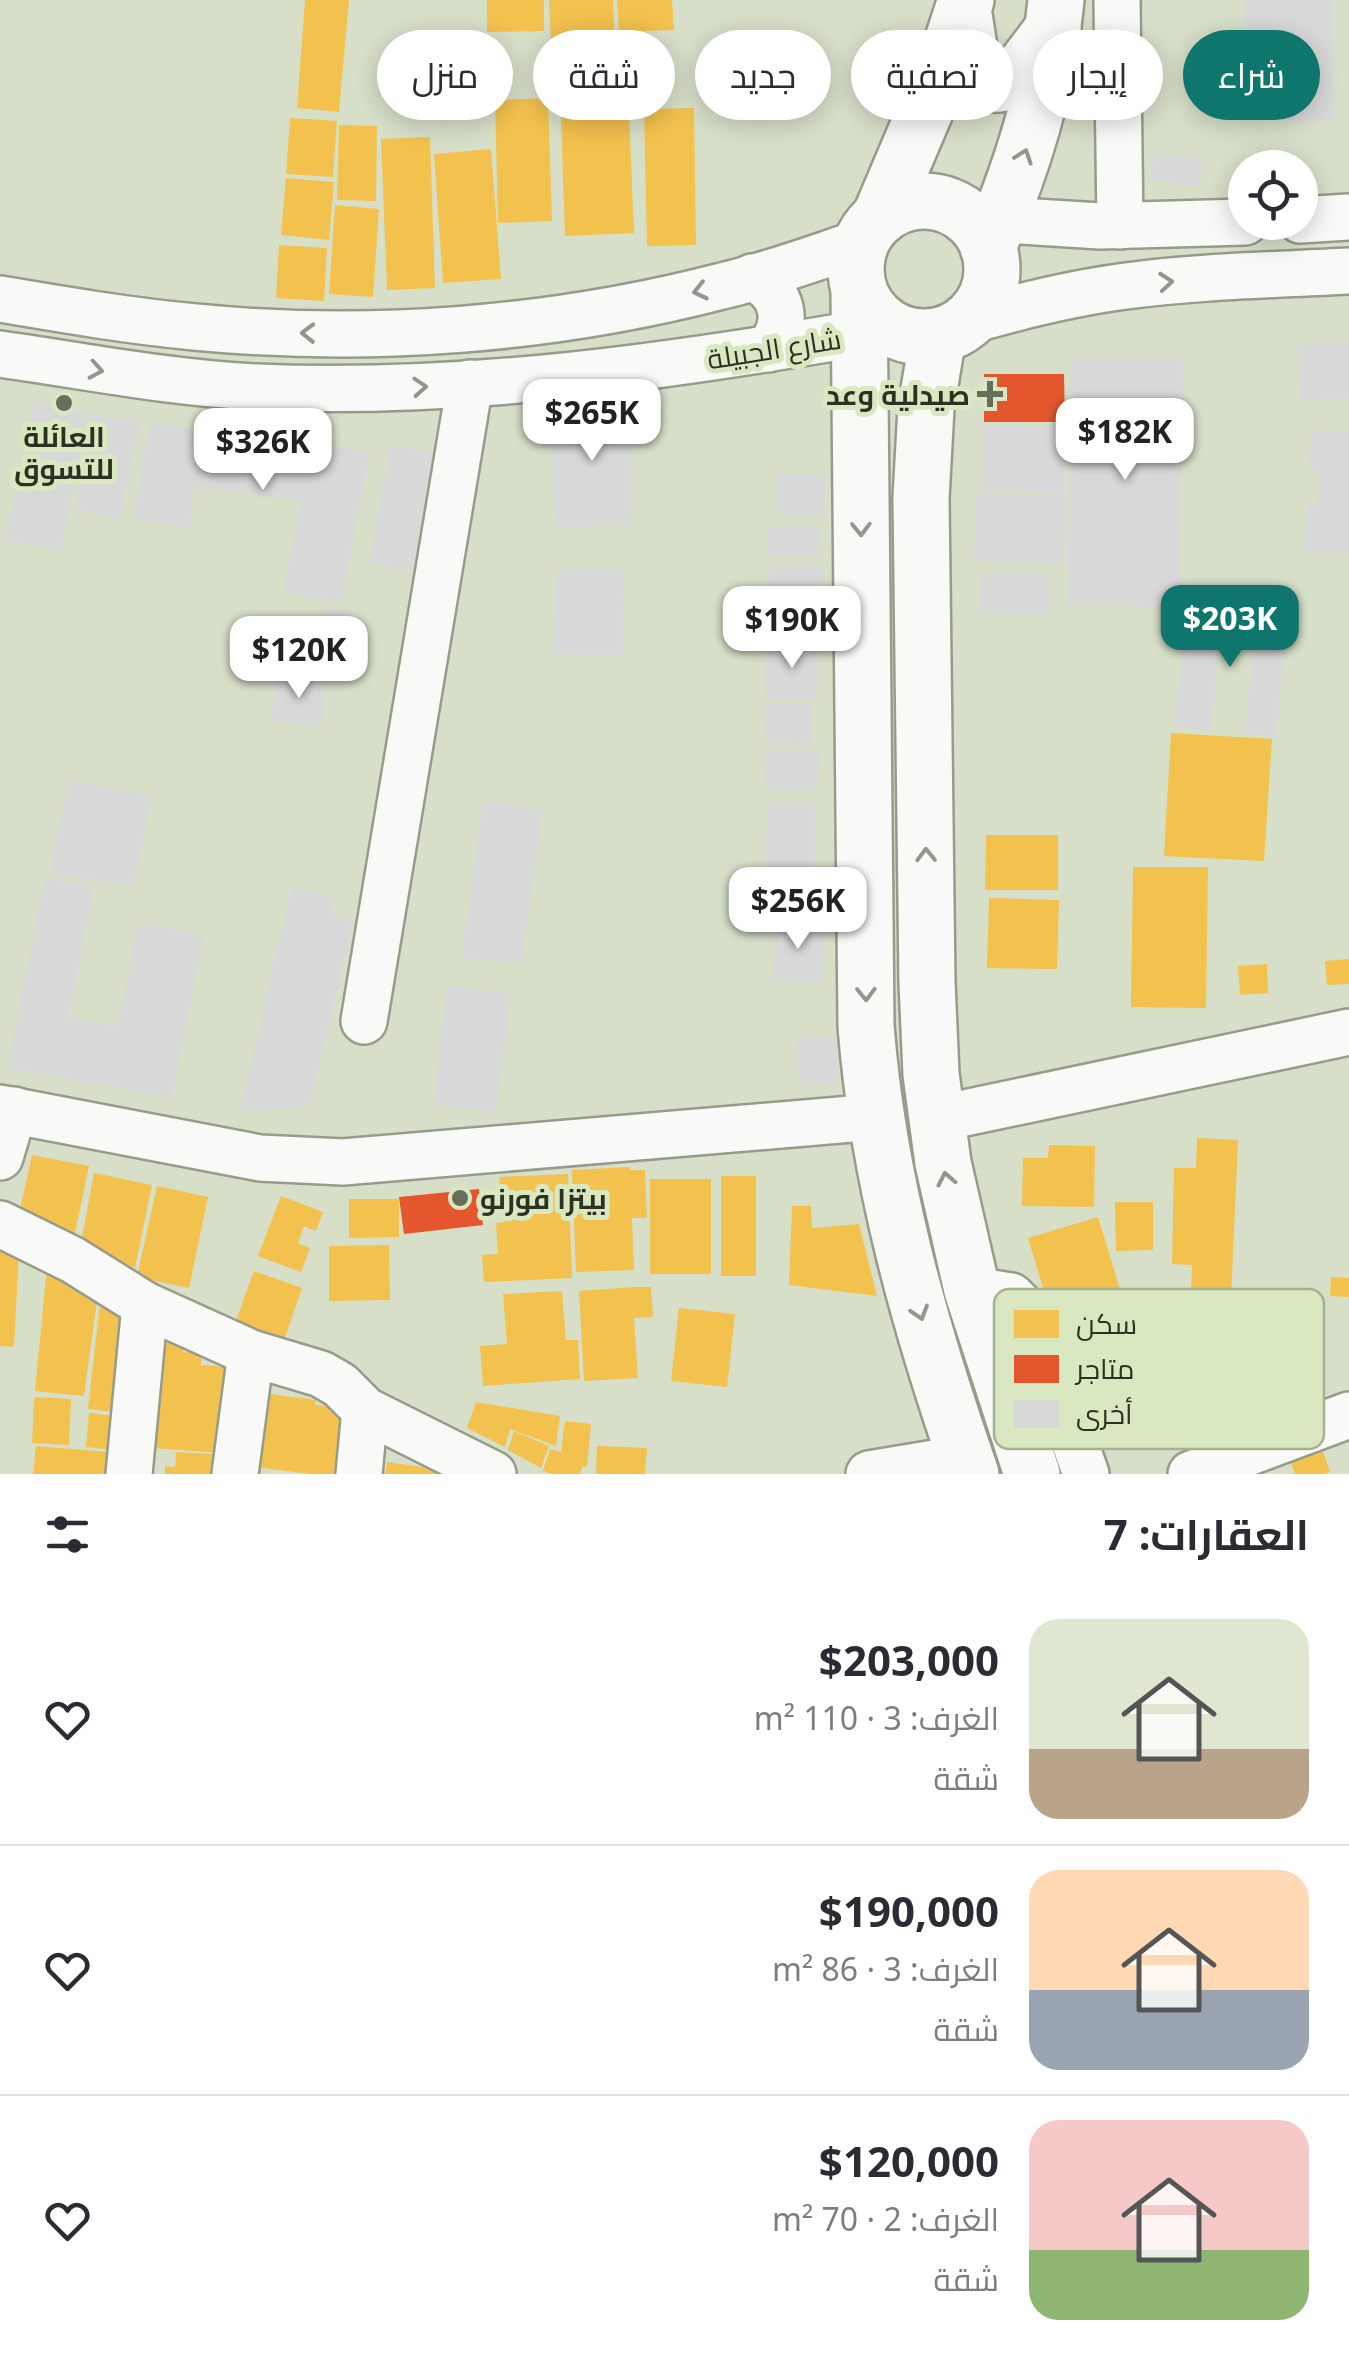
<!DOCTYPE html>
<html lang="ar">
<meta charset="utf-8">
<style>
body{margin:0;font-family:"Noto Sans",Cairo,sans-serif;background:#f7f7f7;color:#2b2b33;direction:rtl;height:100vh;display:flex;flex-direction:column;font-size:38px;white-space:nowrap}
*{box-sizing:border-box;margin:0}
p{font-size:32px;color:#7c7c81}
.icon{flex:none;width:55px;height:55px;fill:none;stroke:currentColor;stroke-width:2;stroke-linecap:round;stroke-linejoin:round}
.map{position:relative;height:1474px;overflow:hidden;direction:ltr}
.details{display:flex;flex-direction:column;background:#fff;flex:1}
.details>*{flex:none}
.guide{position:absolute;left:30px;top:30px;width:1290px;height:90px;direction:rtl;display:flex;gap:20px}
.controls{position:absolute;left:1228px;top:150px;display:grid;gap:20px}
.controls a{display:grid;place-items:center;width:90px;height:90px;border-radius:50%;background:#fff;box-shadow:0 5px 25px #0003;font-size:50px}
.price{position:absolute;translate:-50% -85px;padding:0 22px;border-radius:20px;background:#fff;color:#222;font-size:32px;line-height:65px;filter:drop-shadow(0 2px 5px #0008)}
.price::after{content:'';position:absolute;left:50%;top:60px;width:30px;height:22px;margin-left:-15px;background:inherit;clip-path:polygon(0 0,100% 0,50% 100%)}
.price.selected{background:#0f766e;color:#fff}
ul{padding:0;list-style:none}
li{display:flex;align-items:center;gap:30px;height:250px;padding:0 40px}
li+li{border-top:2px solid #e1e1e2}
li span{display:grid;place-items:center;flex:none;width:280px;height:200px;border-radius:30px;color:#555}
li>.icon{margin-inline-start:auto}
span .icon{width:120px;height:120px;fill:#fffc;stroke-width:1}
li b{font-size:42px}
h2{display:flex;justify-content:space-between;align-items:center;height:120px;padding:0 40px;font-size:42px}
.chip{padding:0 35px;border-radius:45px;background:#fff;box-shadow:0 5px 25px #0003;font-size:35px;line-height:90px}
.chip.selected{background:#0f766e;color:#fff}
.map>svg:first-child{display:block}
.homes{fill:#f2c14e}
.shops{fill:#e4572e}
.building{fill:#d9d8d8}
.lines{fill:none;stroke-linecap:round;stroke-linejoin:round}
.minor-casing{stroke:#969c8b;stroke-width:50}
.major-casing{stroke:#969c8b;stroke-width:60}
.minor{stroke:#f9faf7;stroke-width:45}
.major{stroke:#f9faf7;stroke-width:55}
.oneway{stroke:#92968c}
.poi-dot{fill:#686e5c;stroke:#d9e8c0;stroke-width:4}
.labels{text-anchor:middle;dominant-baseline:central;stroke-width:10;stroke-linejoin:round;paint-order:stroke}
.street-label{font-size:28px;fill:#2c3122;stroke:#d9e8c0}
.poi-label{font-size:28px;font-weight:bold;fill:#2c3122;stroke:#d9e8c0;text-anchor:end}
.key{fill:#d9e8c0;stroke:#a5b191;stroke-width:2.5}
.key-label{font-size:28px;fill:#2c3122}
</style>
<div class="map">
<svg width="1349" height="1474" viewBox="0 0 1349 1474">
<rect width="100%" height="100%" fill="#d7dfc9"/>
<!-- homes -->
<g class="homes">
<path d="M305,0H349L339,112L297,108Z"/>
<path d="M487,0H544V31L487,32Z"/>
<path d="M549,0H613L617,79L553,82Z"/>
<path d="M617,0H672L674,30L619,32Z"/>
<path d="M628,85L634,233L565,236L560,87Z"/>
<path d="M548,98L552,221L498,223L495,100Z"/>
<path d="M694,108L696,245L647,246L644,109Z"/>
<path d="M290,118L337,121L333,177L286,174Z"/>
<path d="M339,125L377,126L376,201L337,200Z"/>
<path d="M430,137L435,288L387,290L381,139Z"/>
<path d="M491,149L501,279L443,283L434,154Z"/>
<path d="M286,178L334,182L329,240L281,235Z"/>
<path d="M335,205L379,209L373,297L329,294Z"/>
<path d="M279,245L327,248L324,301L276,298Z"/>
<path d="M1171,733L1272,739L1264,861L1164,856Z"/>
<path d="M986,835H1058V890H985Z"/>
<path d="M1133,867H1208L1206,1008L1131,1007Z"/>
<path d="M989,898L1059,900L1057,969L987,968Z"/>
<path d="M1349,959V984L1327,985L1325,961Z"/>
<path d="M1267,964L1268,993L1240,995L1238,966Z"/>
<path d="M1197,1138L1238,1140L1231,1298L1191,1296L1192,1265L1172,1264L1174,1168H1196Z"/>
<path d="M1049,1145L1095,1146L1094,1207L1022,1206L1023,1158H1048Z"/>
<path d="M32,1155L89,1166L74,1238L18,1218Z"/>
<path d="M630,1167V1170H645L647,1218H632L634,1270L576,1272L572,1170Z"/>
<path d="M94,1173L152,1185L135,1268L81,1243Z"/>
<path d="M568,1174L572,1278L484,1282L482,1255L498,1254L496,1223L504,1222L499,1177Z"/>
<rect x="721" y="1176" width="35" height="100"/>
<rect x="650" y="1179" width="61" height="95"/>
<path d="M157,1186L208,1197L189,1288L137,1277Z"/>
<path d="M281,1196L323,1212L316,1231L304,1226L298,1243L310,1248L301,1272L258,1256Z"/>
<path d="M349,1199H399V1237L349,1238Z"/>
<path d="M1115,1202H1153V1250L1116,1251Z"/>
<path d="M792,1206H811L812,1228L859,1224L877,1296L789,1285Z"/>
<path d="M1098,1217L1125,1306L1055,1327L1028,1238Z"/>
<path d="M389,1245L390,1300L329,1301V1246Z"/>
<path d="M0,1250L19,1251L14,1347L0,1346Z"/>
<path d="M47,1267L97,1300L84,1396L35,1391Z"/>
<path d="M254,1271L302,1288L279,1355L233,1329Z"/>
<path d="M1331,1277L1349,1278V1297L1330,1296Z"/>
<path d="M633,1287H651L653,1317L634,1318L638,1378L584,1381L579,1291Z"/>
<path d="M562,1291L566,1340H578L580,1379L483,1386L480,1346L507,1344L503,1294Z"/>
<path d="M100,1303L135,1320L125,1413L88,1409Z"/>
<path d="M679,1308L735,1314L727,1387L671,1381Z"/>
<path d="M166,1331L165,1343L184,1344L183,1352L202,1353L201,1365L227,1367L221,1453L139,1447Z"/>
<path d="M1142,1346L1167,1435L1143,1442L1141,1438L1097,1450L1075,1371L1120,1358L1118,1353Z"/>
<path d="M263,1393L316,1400L315,1405L336,1407L335,1412L356,1415L354,1474H312L254,1467Z"/>
<path d="M34,1397L71,1399L69,1445L32,1443Z"/>
<path d="M476,1402L560,1416L556,1446L510,1429L505,1447L467,1428Z"/>
<path d="M89,1413L117,1416L113,1450L86,1447Z"/>
<path d="M565,1421L591,1424L587,1467L583,1466L580,1474H552L543,1471L550,1449L561,1452Z"/>
<path d="M514,1431L549,1446L541,1468L508,1450Z"/>
<path d="M36,1446L120,1453L118,1474H33Z"/>
<path d="M597,1446L647,1448L645,1474H596Z"/>
<path d="M1323,1451L1330,1472L1323,1474H1295L1291,1462Z"/>
<path d="M176,1452L226,1455L225,1474H165V1466L175,1467Z"/>
<path d="M387,1462L443,1470V1474H385Z"/>
</g>
<!-- shops -->
<g class="shops">
<path d="M984,374H1064L1065,422H984Z"/>
<path d="M479,1189L483,1225L404,1234L399,1197Z"/>
</g>
<!-- building -->
<g class="building">
<path d="M1245,0H1333L1334,121L1245,122Z"/>
<path d="M1155,153L1202,159L1199,187L1151,180Z"/>
<path d="M1349,343V399L1299,400L1297,344Z"/>
<path d="M1071,359L1183,360L1180,607L1067,605Z"/>
<path d="M35,400L91,413L60,551L5,540Z"/>
<path d="M629,400L632,525L555,527L551,403Z"/>
<path d="M95,414L140,423L119,519L75,510Z"/>
<path d="M150,422L206,432L312,441L370,452L341,603L283,592L301,501L195,486L189,528L133,519Z"/>
<path d="M983,425L1066,427L1064,493L982,491Z"/>
<path d="M1311,430L1349,432V554L1304,551L1307,504L1317,505L1319,471L1309,470Z"/>
<path d="M391,445L452,457L428,574L368,563Z"/>
<path d="M778,474L825,475L824,516L777,514Z"/>
<path d="M976,493L1066,496L1064,563L974,561Z"/>
<path d="M767,528H819L818,557L767,556Z"/>
<path d="M769,566H822L821,616H768Z"/>
<path d="M555,569H624L623,655L554,654Z"/>
<path d="M981,573L1049,574V614H980Z"/>
<path d="M326,609L350,612L341,670L318,667Z"/>
<path d="M1186,611L1287,621L1276,737L1245,734L1254,640L1220,636L1211,730L1174,727Z"/>
<path d="M766,643H818L817,700L765,699Z"/>
<path d="M277,675L327,681L321,727L271,721Z"/>
<path d="M766,704H811V744L765,743Z"/>
<path d="M766,749H819L818,790H765Z"/>
<path d="M68,779L152,796L133,887L50,871Z"/>
<path d="M767,801H815L814,897L794,896L793,918H765Z"/>
<path d="M483,802L543,810L521,965L462,957Z"/>
<path d="M45,879L94,888L68,1017L118,1026L138,923L204,936L172,1098L7,1067Z"/>
<path d="M292,887L335,897L331,917L353,922L309,1107L239,1111Z"/>
<path d="M776,920L825,923L821,983L772,980Z"/>
<path d="M447,985L511,993L496,1112L433,1105Z"/>
<path d="M838,1036L839,1084L799,1086L797,1038Z"/>
</g>
<g class="lines">
<!-- minor casing -->
<g class="minor-casing">
<g id="minor">
<path d="M1117,0L1120,226"/>
<path d="M971,218L1100,226L1245,222"/>
<path d="M1300,220L1349,217"/>
<path d="M752,277C784,293 790,322 768,349"/>
<path d="M0,299C65,310 130,321 195,327C370,344 552,330 722,286C769,275 814,258 860,243"/>
<path d="M968,321C1020,306 1072,293 1126,286C1200,276 1275,275 1349,271"/>
<path d="M0,354C85,366 170,383 256,387C468,396 682,365 890,328"/>
<path d="M364,1021L470,383"/>
<path d="M0,1108L260,1158L343,1162L875,1117"/>
<path d="M936,1119L1349,1032"/>
<path d="M0,1157L14,1110"/>
<path d="M0,1224L73,1260L145,1305L251,1353L321,1374L340,1385L365,1410L493,1474"/>
<path d="M972,1290L1011,1296L1029,1314L1086,1474"/>
<path d="M129,1474L145,1305"/>
<path d="M235,1474L251,1353"/>
<path d="M359,1474L365,1410"/>
<path d="M869,1474L965,1458"/>
<path d="M1191,1474L1349,1415"/>
</g>
</g>
<!-- major casing -->
<g class="major-casing">
<g id="major">
<path d="M963,10C967,29 968,52 975,70C983,89 1004,87 1018,75L1053,29"/>
<circle cx="924" cy="269" r="68"/>
<path d="M880,217L945,64L966,0"/>
<path d="M988,247C1023,167 1048,87 1056,0"/>
<path d="M859,291L866,1026C878,1180 920,1328 971,1474"/>
<path d="M938,336L926,408L921,498L927,982L931,1074L943,1163L972,1290L1032,1474"/>
</g>
</g>
<!-- minor -->
<use href="#minor" class="minor"/>
<!-- major -->
<use href="#major" class="major"/>
</g>
<!-- one-way arrows -->
<defs><path id="oneway-chevron" d="M-2-3.5L2.5 0L-2 3.5" fill="none" stroke-width="1.6" stroke-linecap="round" stroke-linejoin="round" transform="scale(2.5)"/></defs>
<g class="oneway">
<use href="#oneway-chevron" transform="translate(1024 156) rotate(-71)"/>
<use href="#oneway-chevron" transform="translate(1166 282) rotate(-5)"/>
<use href="#oneway-chevron" transform="translate(700 291) rotate(167)"/>
<use href="#oneway-chevron" transform="translate(308 333) rotate(-179)"/>
<use href="#oneway-chevron" transform="translate(96 370) rotate(10)"/>
<use href="#oneway-chevron" transform="translate(420 387) rotate(-4)"/>
<use href="#oneway-chevron" transform="translate(861 529) rotate(89)"/>
<use href="#oneway-chevron" transform="translate(926 855) rotate(-91)"/>
<use href="#oneway-chevron" transform="translate(866 994) rotate(89)"/>
<use href="#oneway-chevron" transform="translate(946 1179) rotate(-101)"/>
<use href="#oneway-chevron" transform="translate(920 1313) rotate(73)"/>
</g>
<!-- markers -->
<g class="poi-dot">
<path d="M985 379h10v10h10v10h-10v10h-10v-10h-10v-10h10z"/>
<circle cx="64" cy="403" r="10"/>
<circle cx="460" cy="1198" r="10"/>
</g>
<g class="labels">
<!-- street labels -->
<g class="street-label">
<text transform="translate(774 348) rotate(-9)">شارع الجبيلة</text>
</g>
<!-- poi labels -->
<g class="poi-label">
<text x="970" y="394">صيدلية وعد</text>
<text x="64" y="436" text-anchor="middle">العائلة<tspan x="64" dy="32">للتسوق</tspan></text>
<text x="480" y="1198" text-anchor="start">بيتزا فورنو</text>
</g>
</g>
<!-- legend -->
<rect x="994" y="1289" width="330" height="160" rx="15" class="key"/>
<rect x="1014" y="1310" width="45" height="28" fill="#f2c14e"/>
<rect x="1014" y="1355" width="45" height="28" fill="#e4572e"/>
<rect x="1014" y="1400" width="45" height="28" fill="#d9d8d8"/>
<g class="key-label">
<text x="1076" y="1334">سكن</text>
<text x="1076" y="1379">متاجر</text>
<text x="1076" y="1424">أخرى</text>
</g>
</svg>
<div class="controls">
<a><svg class="icon" aria-label="locate" viewBox="0 0 24 24"><circle cx="12" cy="12" r="6"/><path d="M12 2v4M12 18v4M2 12h4M18 12h4"/></svg></a>
</div>
<b class="price" style="left:592px;top:464px">$265K</b>
<b class="price" style="left:1125px;top:483px">$182K</b>
<b class="price" style="left:263px;top:493px">$326K</b>
<b class="price selected" style="left:1230px;top:670px">$203K</b>
<b class="price" style="left:792px;top:671px">$190K</b>
<b class="price" style="left:299px;top:701px">$120K</b>
<b class="price" style="left:798px;top:952px">$256K</b>
<div class="guide">
<a class="chip selected">شراء</a>
<a class="chip">إيجار</a>
<a class="chip">تصفية</a>
<a class="chip">جديد</a>
<a class="chip">شقة</a>
<a class="chip">منزل</a>
</div>
</div>
<section class="details">
<h2>العقارات: 7<svg class="icon" aria-label="filters" viewBox="0 0 24 24"><path d="M4 7h16M4 17h16"/><circle cx="9" cy="7" r="2"/><circle cx="15" cy="17" r="2"/></svg></h2>
<ul>
<li><span style="background:linear-gradient(#dfe7d0 65%,#b9a48a 0)"><svg class="icon" aria-label="home" viewBox="0 0 24 24"><path d="M3 11l9-7 9 7M6 9v11h12V9"/></svg></span><div><b>$203,000</b><p>الغرف: 3 · 110 m²</p><p>شقة</p></div><svg class="icon" aria-label="heart" viewBox="0 0 24 24"><path d="M12 20l-8-8c-3-5 5-10 8-4 3-6 11-1 8 4z"/></svg></li>
<li><span style="background:linear-gradient(#ffd9b3 60%,#9aa5b1 0)"><svg class="icon" aria-label="home" viewBox="0 0 24 24"><path d="M3 11l9-7 9 7M6 9v11h12V9"/></svg></span><div><b>$190,000</b><p>الغرف: 3 · 86 m²</p><p>شقة</p></div><svg class="icon" aria-label="heart" viewBox="0 0 24 24"><path d="M12 20l-8-8c-3-5 5-10 8-4 3-6 11-1 8 4z"/></svg></li>
<li><span style="background:linear-gradient(#f6c9c9 65%,#8fb573 0)"><svg class="icon" aria-label="home" viewBox="0 0 24 24"><path d="M3 11l9-7 9 7M6 9v11h12V9"/></svg></span><div><b>$120,000</b><p>الغرف: 2 · 70 m²</p><p>شقة</p></div><svg class="icon" aria-label="heart" viewBox="0 0 24 24"><path d="M12 20l-8-8c-3-5 5-10 8-4 3-6 11-1 8 4z"/></svg></li>
</ul>
</section>
